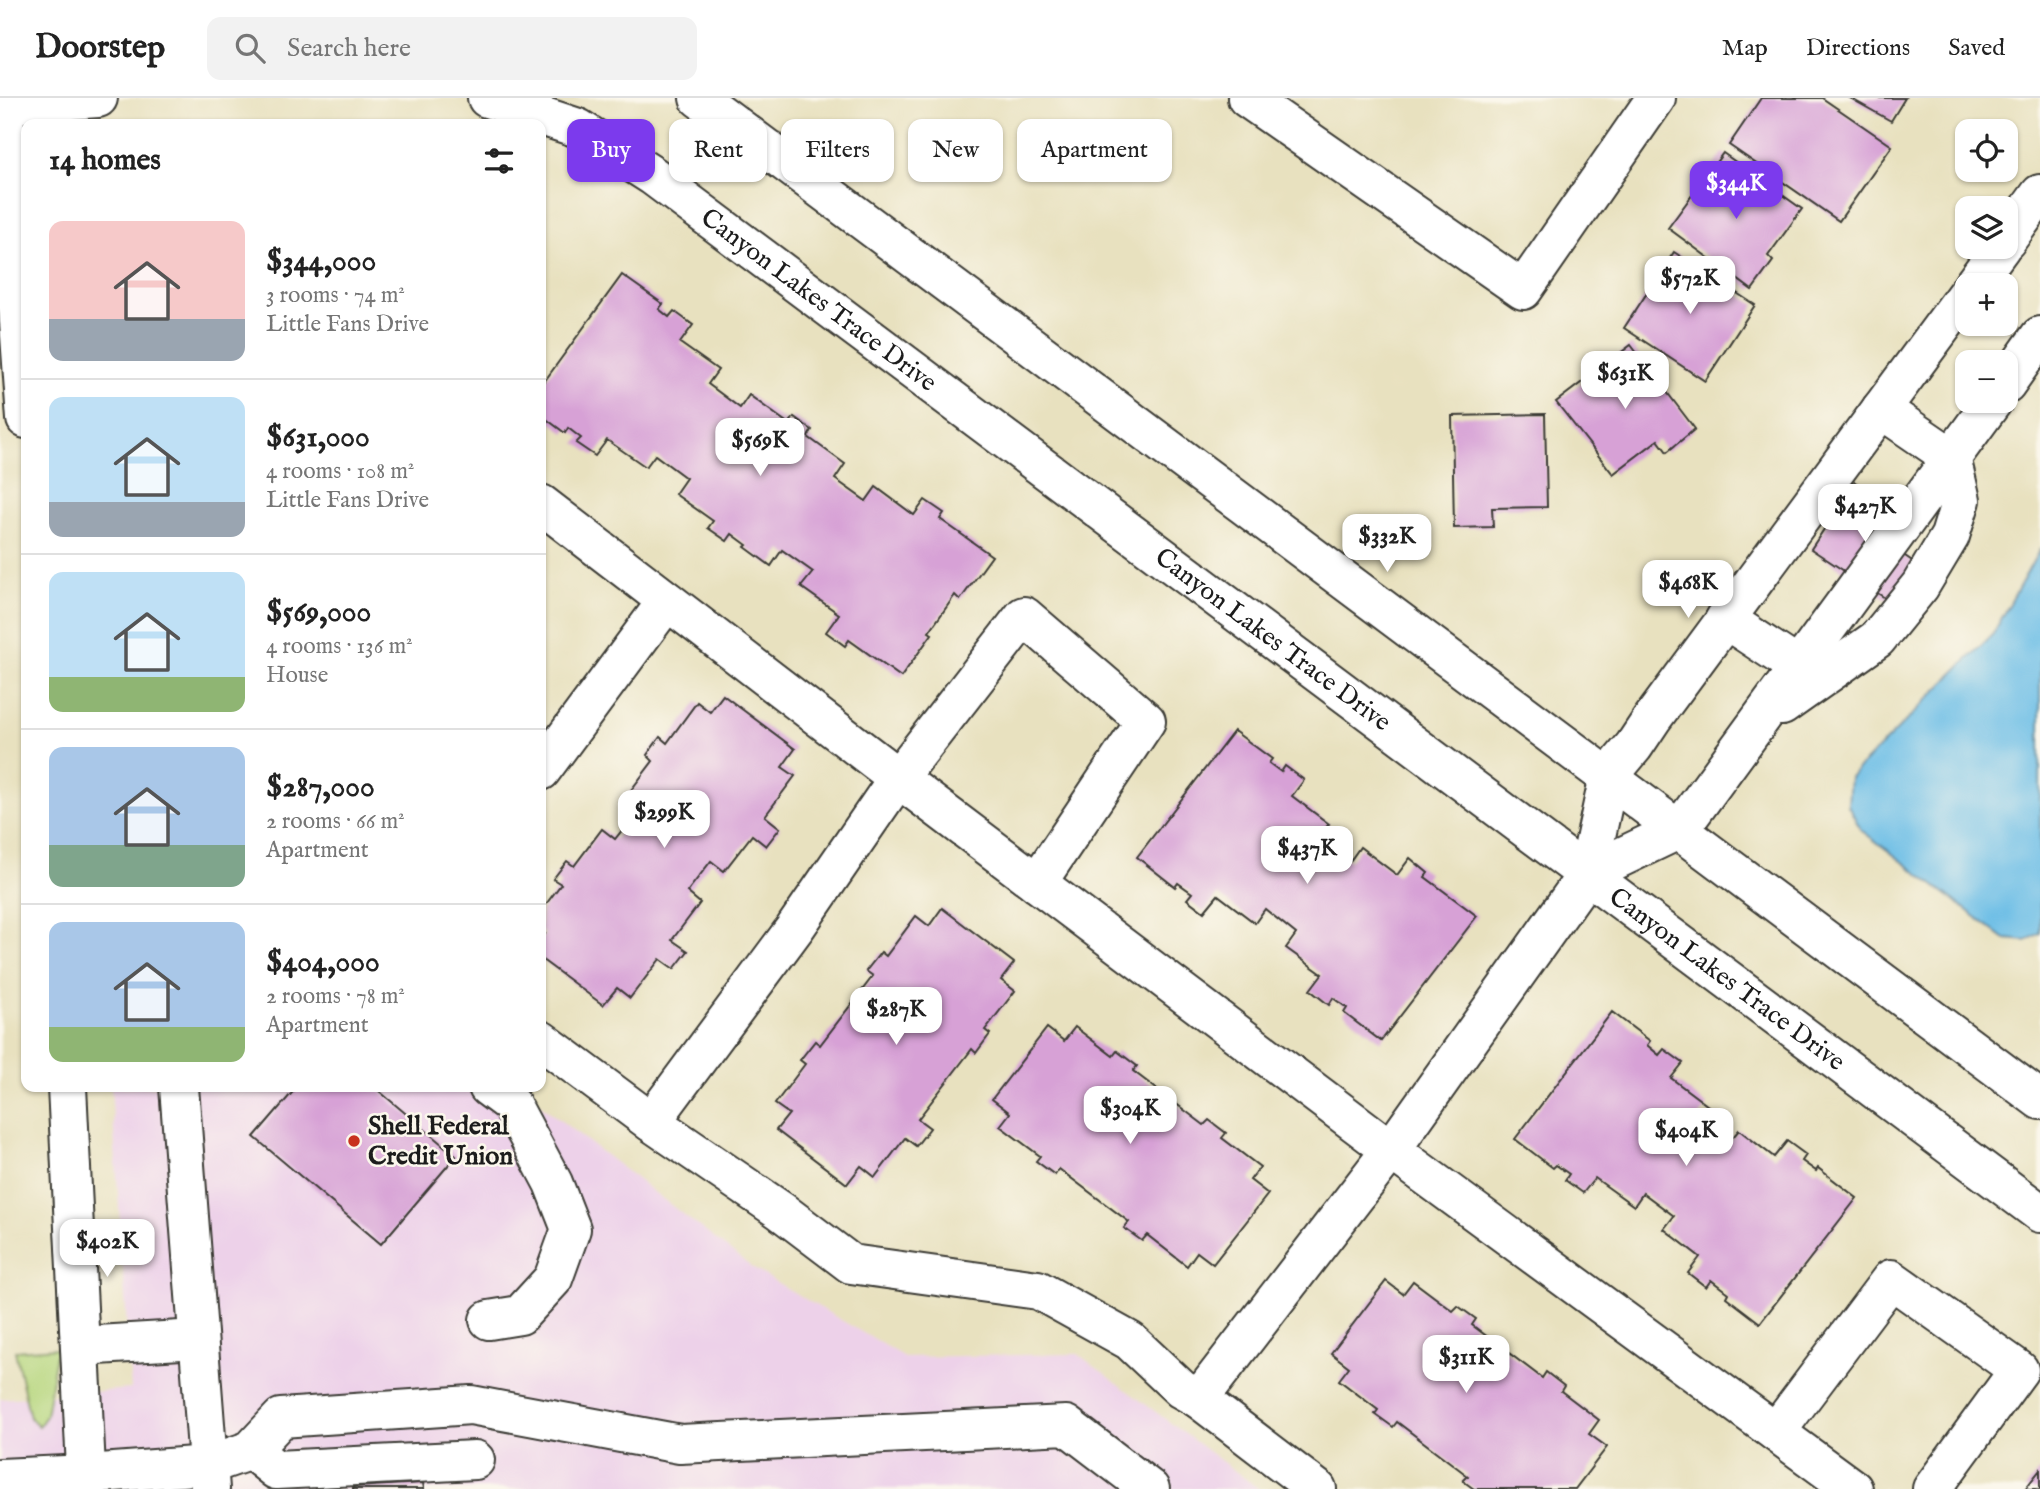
<!DOCTYPE html>
<meta charset="utf-8">
<style>
body{margin:0;font-family:"IM FELL English",serif;background:#f2f2f2;color:#222;height:100vh;display:flex;flex-direction:column;font-size:26px;white-space:nowrap}
*{box-sizing:border-box;margin:0}
p{font-size:23px;color:#767676}
.icon{flex:none;width:38px;height:38px;fill:none;stroke:currentColor;stroke-width:2;stroke-linecap:round;stroke-linejoin:round}
.map{position:relative;flex:1;overflow:hidden}
.drawer{position:absolute;left:21px;top:21px;width:525px;height:973px;display:flex;flex-direction:column;background:#fff;border-radius:14px;box-shadow:0 2px 5px #0004}
.drawer>*{flex:none}
.guide{position:absolute;left:567px;top:21px;width:665px;height:63px;display:flex;gap:14px}
.fabs{position:absolute;left:1955px;top:21px;display:grid;gap:14px}
.fabs a{display:grid;place-items:center;width:63px;height:63px;border-radius:14px;background:#fff;box-shadow:0 2px 5px #0004;font-size:35px}
.price{position:absolute;translate:-50% -60px;padding:0 16px;border-radius:14px;background:#fff;color:#222;font-size:23px;line-height:46px;filter:drop-shadow(0 2px 4px #0008)}
.price::after{content:'';position:absolute;left:50%;top:42px;width:21px;height:16px;margin-left:-10px;background:inherit;clip-path:polygon(0 0,100% 0,50% 100%)}
.price.active{background:#7c3aed;color:#fff}
ul{padding:0;list-style:none}
li{display:flex;align-items:center;gap:21px;height:175px;padding:0 28px}
li+li{border-top:2px solid #e0e0e0}
li span{display:grid;place-items:center;flex:none;width:196px;height:140px;border-radius:14px;color:#555}
li>.icon{margin-inline-start:auto}
span .icon{width:84px;height:84px;fill:#fffc;stroke-width:1}
li b{font-size:30px}
h2{display:flex;justify-content:space-between;align-items:center;height:84px;padding:0 28px;font-size:30px}
.tag{padding:0 24px;border-radius:14px;background:#fff;box-shadow:0 2px 5px #0004;font-size:24px;line-height:63px}
.tag.active{background:#7c3aed;color:#fff}
header{display:flex;align-items:center;gap:42px;box-sizing:border-box;height:98px;padding:0 35px;background:#fff;border-bottom:2px solid #e0e0e0}
header strong{font-size:33px}
nav{display:flex;gap:38px;margin-inline-start:auto;font-size:24px}
.search{width:490px;height:63px;background:#f2f2f2;display:flex;align-items:center;gap:18px;box-sizing:border-box;padding:0 24px;border-radius:14px;color:#767676;font-size:26px}
.map>svg:first-child{display:block}
.built{fill:#edd1e9}
.green{fill:#b6d67d;stroke:#69794c;stroke-width:2}
.water{fill:#6abde6;stroke:#436c81;stroke-width:2}
.building{fill:#d7a1d6}
.lines{fill:none;stroke-linecap:round;stroke-linejoin:round}
.minor-casing{stroke:#3b3a34;stroke-width:42}
.major-casing{stroke:#3b3a34;stroke-width:42}
.minor{stroke:#fff;stroke-width:38}
.major{stroke:#fff;stroke-width:38}
.poi-dot{fill:#c8321e;stroke:#fbf7ec;stroke-width:2.5}
.labels{text-anchor:middle;dominant-baseline:central;stroke-width:5;stroke-linejoin:round;paint-order:stroke}
.street-label{font-size:26px;fill:#1c1c1c;stroke:#fbf7ec}
.poi-label{font-size:26px;font-weight:bold;fill:#1c1c1c;stroke:#fbf7ec;text-anchor:start}
</style>
<header>
<strong>Doorstep</strong>
<div class="search"><svg class="icon" aria-label="search" viewBox="0 0 24 24"><circle cx="10" cy="10" r="6"/><path d="M15 15l6 6"/></svg>Search here</div>
<nav><a>Map</a><a>Directions</a><a>Saved</a></nav>
</header>
<div class="map">
<svg width="2040" height="1391" viewBox="0 0 2040 1391">
<rect width="100%" height="100%" fill="#fbf7ec"/>
<filter id="ink" filterUnits="userSpaceOnUse"><feTurbulence type="fractalNoise" baseFrequency=".0143" numOctaves="2"/><feDisplacementMap in="SourceGraphic" scale="14" xChannelSelector="R" yChannelSelector="G"/><feConvolveMatrix kernelMatrix="1 2 1 2 8 2 1 2 1" color-interpolation-filters="sRGB"/></filter>
<filter id="wash" filterUnits="userSpaceOnUse"><feTurbulence type="fractalNoise" baseFrequency=".00686" numOctaves="4" result="noise"/><feDisplacementMap in="SourceGraphic" scale="28" xChannelSelector="R" yChannelSelector="G"/><feGaussianBlur stdDeviation="1.57" result="paint"/><feColorMatrix in="noise" values="0 0 0 0 0 0 0 0 0 0 0 0 0 0 0 0 0 1.4 0 .05"/><feComposite in="paint" operator="in"/></filter>
<g filter="url(#wash)">
<rect width="100%" height="100%" fill="#e8e1bf"/>
<!-- built -->
<path class="built" d="M111,989H517L754,1171L904,1259L1078,1256L1259,1391H0V1301L131,1291Z"/>
<!-- green -->
<path class="green" d="M57,1250L46,1318L39,1328L30,1320L15,1253Z"/>
<!-- water -->
<path class="water" d="M2040,451V835L2026,843L2005,841L1861,732L1848,707L1850,679L1993,536Z"/>
<g id="blocks">
<!-- building -->
<g class="building">
<path d="M1761,0H1822L1892,48L1839,123L1729,47Z"/>
<path d="M1850,0H1905L1891,23Z"/>
<path d="M1723,55L1802,111L1768,158L1773,163L1752,192L1668,130Z"/>
<path d="M1674,154L1755,207L1705,283L1624,230Z"/>
<path d="M622,177L663,206L659,211L669,219L674,213L693,227L680,245L718,272L708,286L740,310L749,297L789,326L794,319L812,332L808,339L845,366L835,381L866,403L876,389L914,417L925,402L944,415L940,421L992,458L960,502L955,497L929,534L932,536L901,579L849,542L845,548L826,534L839,516L801,489L813,474L782,452L771,468L745,449L747,447L732,436L727,443L708,430L713,423L675,396L686,380L655,357L646,369L607,342L595,358L576,345L581,340L568,330L565,335L541,317V288Z"/>
<path d="M1631,247L1695,331L1667,354L1658,342L1613,376L1556,304Z"/>
<path d="M1545,316L1547,409L1492,410L1493,429L1454,430L1452,318Z"/>
<path d="M1855,384L1895,411L1876,438L1918,467L1891,504L1811,451Z"/>
<path d="M723,597L795,651L782,669L795,678L765,718L780,730L766,748L752,737L724,773L711,763L687,794L700,805L672,842L688,853L674,871L660,861L630,900L617,890L603,907L541,861V841L545,836L541,833V813L561,786L553,781L567,763L574,768L602,731L615,741L639,711L625,700L653,663L647,657L660,639L667,645L697,604L710,614Z"/>
<path d="M1234,633L1272,661L1269,665L1281,674L1285,668L1304,682L1292,698L1329,726L1318,739L1350,763L1360,749L1397,777L1410,760L1428,775L1425,779L1477,818L1381,943L1344,915L1347,910L1333,900L1329,907L1310,892L1322,876L1286,850L1296,836L1265,811L1255,825L1218,797L1204,814L1187,801L1192,795L1178,785L1175,789L1137,759Z"/>
<path d="M942,810L1014,865L1001,882L1015,893L985,932L990,936L976,955L972,951L918,1021L930,1030L916,1048L905,1040L875,1079L861,1068L847,1086L776,1032L789,1016L775,1006L805,966L800,962L815,943L820,947L873,878L866,873L881,854L886,858L916,818L929,828Z"/>
<path d="M1612,914L1650,943L1647,947L1659,957L1664,951L1683,965L1671,980L1708,1008L1697,1022L1728,1045L1739,1032L1774,1059L1787,1043L1806,1057L1802,1063L1816,1073L1818,1070L1857,1100L1760,1225L1726,1199L1728,1195L1711,1182L1706,1189L1688,1175L1700,1159L1664,1131L1674,1118L1643,1095L1634,1108L1595,1080L1583,1095L1565,1082L1569,1076L1556,1067L1553,1070L1515,1041Z"/>
<path d="M1075,929L1113,958L1117,953L1137,968L1133,973L1204,1027L1209,1022L1226,1035L1222,1040L1260,1069L1250,1082L1268,1096L1213,1166L1197,1154L1187,1168L1147,1137L1142,1143L1124,1130L1129,1124L1059,1071L1055,1077L1036,1063L1040,1058L1000,1028L1010,1015L992,1001L1047,930L1064,943Z"/>
<path d="M297,989H383L379,993L456,1058L381,1146L254,1039Z"/>
<path d="M1386,1183L1403,1196L1413,1183L1453,1213L1458,1208L1476,1221L1472,1227L1542,1280L1546,1274L1564,1288L1561,1293L1599,1322L1589,1336L1607,1349L1575,1391H1474L1463,1383L1468,1378L1397,1324L1393,1329L1375,1316L1378,1312L1339,1282L1349,1269L1331,1255Z"/>
<path d="M2040,1372V1391H2025Z"/>
<path d="M423,1385L424,1391H353V1389Z"/>
</g>
</g>
</g>
<g filter="url(#ink)">
<use href="#blocks" fill-opacity="0" stroke="#3b3a34" stroke-width="2"/>
<g class="lines">
<!-- minor casing -->
<g class="minor-casing">
<g id="minor">
<path id="s1" d="M487,0L578,30L653,78L2040,1115"/>
<path d="M699,0L2040,1002"/>
<path d="M1247,0L1523,192L1656,0"/>
<path d="M0,7L98,0"/>
<path d="M2006,143L2040,96"/>
<path d="M1973,187L2001,149"/>
<path d="M2006,286L2040,238"/>
<path d="M1881,311L1951,359"/>
<path d="M541,406L898,680L1391,1052L1853,1391"/>
<path d="M1725,521L1798,569"/>
<path d="M1782,608L1877,541L1920,488L1950,438L1961,402L1951,359"/>
<path d="M541,673L667,503"/>
<path d="M1588,775L1680,731L1993,303"/>
<path d="M541,942L651,1024L781,1113L851,1166L1038,1192L1130,1243L1181,1291L1199,1301L1317,1391"/>
<path d="M179,989L210,1391"/>
<path d="M488,989L511,1006L553,1085L571,1131L553,1181L520,1217L489,1222"/>
<path d="M651,1024L795,830L898,680L1024,518L1146,623L1037,785"/>
<path d="M80,1248L198,1241"/>
<path d="M1199,1301L1391,1052L1588,775L1609,678L1634,648L1652,621L1967,195"/>
<path d="M1776,1334L1891,1181L2019,1272L1932,1391"/>
<path d="M251,1352L276,1372L475,1362"/>
<path d="M87,1376L208,1367L251,1352L281,1320L471,1307L680,1346L1066,1327L1150,1391"/>
</g>
</g>
<!-- major casing -->
<g class="major-casing">
<g id="major">
<path d="M3,0L26,321"/>
<path d="M67,989L87,1391"/>
<path d="M0,1380L87,1376"/>
</g>
</g>
<!-- minor -->
<use href="#minor" class="minor"/>
<!-- major -->
<use href="#major" class="major"/>
</g>
</g>
<!-- markers -->
<circle class="poi-dot" cx="354" cy="1043" r="7"/>
<g class="labels">
<!-- street labels -->
<g class="street-label">
<text stroke="none"><textPath href="#s1" startOffset="392">Canyon Lakes Trace Drive</textPath></text>
<text stroke="none"><textPath href="#s1" startOffset="959">Canyon Lakes Trace Drive</textPath></text>
<text stroke="none"><textPath href="#s1" startOffset="1526">Canyon Lakes Trace Drive</textPath></text>
</g>
<!-- poi labels -->
<g class="poi-label">
<text x="368" y="1028">Shell Federal<tspan x="368" dy="30">Credit Union</tspan></text>
</g>
</g>
</svg>
<div class="fabs">
<a><svg class="icon" aria-label="locate" viewBox="0 0 24 24"><circle cx="12" cy="12" r="6"/><path d="M12 2v4M12 18v4M2 12h4M18 12h4"/></svg></a>
<a><svg class="icon" aria-label="layers" viewBox="0 0 24 24"><path d="M12 4l9 5-9 5-9-5zM3 14l9 5 9-5"/></svg></a>
<a>+</a>
<a>−</a>
</div>
<b class="price active" style="left:1736px;top:123px">$344K</b>
<b class="price" style="left:1690px;top:218px">$572K</b>
<b class="price" style="left:1625px;top:313px">$631K</b>
<b class="price" style="left:760px;top:380px">$569K</b>
<b class="price" style="left:1865px;top:446px">$427K</b>
<b class="price" style="left:1387px;top:476px">$332K</b>
<b class="price" style="left:1688px;top:522px">$468K</b>
<b class="price" style="left:664px;top:752px">$299K</b>
<b class="price" style="left:1307px;top:788px">$437K</b>
<b class="price" style="left:896px;top:949px">$287K</b>
<b class="price" style="left:1130px;top:1048px">$304K</b>
<b class="price" style="left:1686px;top:1070px">$404K</b>
<b class="price" style="left:107px;top:1181px">$402K</b>
<b class="price" style="left:1466px;top:1297px">$311K</b>
<div class="guide">
<a class="tag active">Buy</a>
<a class="tag">Rent</a>
<a class="tag">Filters</a>
<a class="tag">New</a>
<a class="tag">Apartment</a>
</div>
<section class="drawer">
<h2>14 homes<svg class="icon" aria-label="filters" viewBox="0 0 24 24"><path d="M4 7h16M4 17h16"/><circle cx="9" cy="7" r="2"/><circle cx="15" cy="17" r="2"/></svg></h2>
<ul>
<li><span style="background:linear-gradient(#f6c9c9 70%,#9aa5b1 0)"><svg class="icon" aria-label="home" viewBox="0 0 24 24"><path d="M3 11l9-7 9 7M6 9v11h12V9"/></svg></span><div><b>$344,000</b><p>3 rooms · 74 m²</p><p>Little Fans Drive</p></div></li>
<li><span style="background:linear-gradient(#bfe0f5 75%,#9aa5b1 0)"><svg class="icon" aria-label="home" viewBox="0 0 24 24"><path d="M3 11l9-7 9 7M6 9v11h12V9"/></svg></span><div><b>$631,000</b><p>4 rooms · 108 m²</p><p>Little Fans Drive</p></div></li>
<li><span style="background:linear-gradient(#bfe0f5 75%,#8fb573 0)"><svg class="icon" aria-label="home" viewBox="0 0 24 24"><path d="M3 11l9-7 9 7M6 9v11h12V9"/></svg></span><div><b>$569,000</b><p>4 rooms · 136 m²</p><p>House</p></div></li>
<li><span style="background:linear-gradient(#a9c7e8 70%,#7fa58c 0)"><svg class="icon" aria-label="home" viewBox="0 0 24 24"><path d="M3 11l9-7 9 7M6 9v11h12V9"/></svg></span><div><b>$287,000</b><p>2 rooms · 66 m²</p><p>Apartment</p></div></li>
<li><span style="background:linear-gradient(#a9c7e8 75%,#8fb573 0)"><svg class="icon" aria-label="home" viewBox="0 0 24 24"><path d="M3 11l9-7 9 7M6 9v11h12V9"/></svg></span><div><b>$404,000</b><p>2 rooms · 78 m²</p><p>Apartment</p></div></li>
</ul>
</section>
</div>
